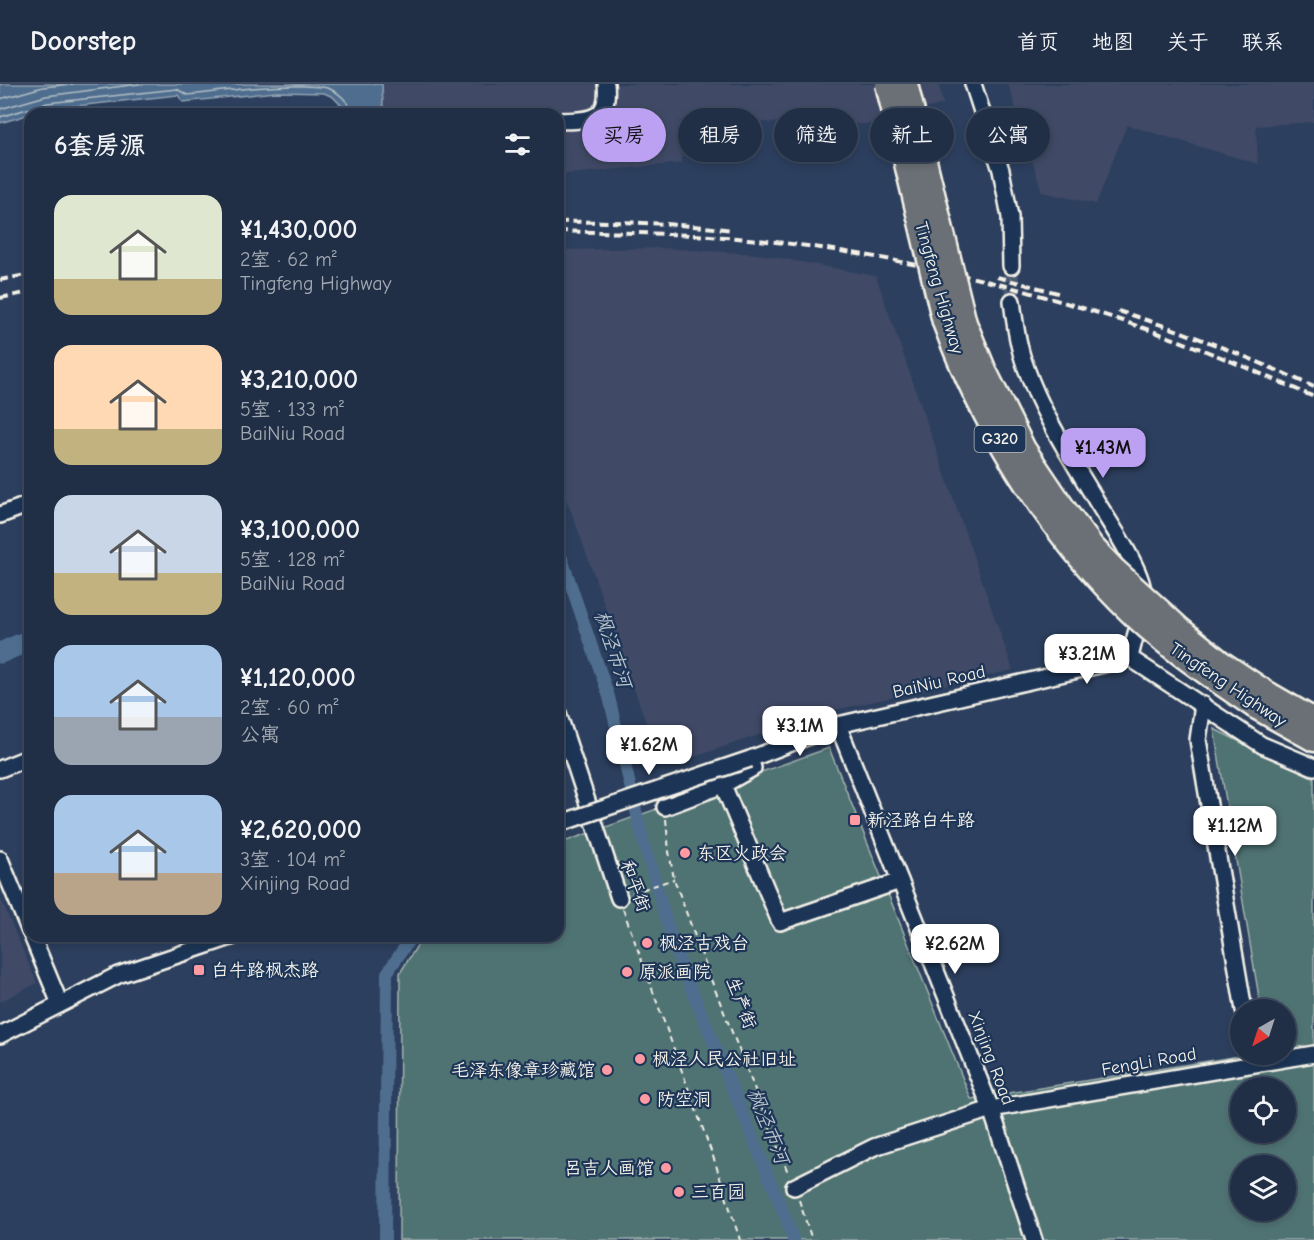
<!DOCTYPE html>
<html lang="zh">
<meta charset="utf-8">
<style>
body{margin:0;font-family:"Comic Neue","LXGW WenKai TC",sans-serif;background:#2d3b51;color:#f1f3f6;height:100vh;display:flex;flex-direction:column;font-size:22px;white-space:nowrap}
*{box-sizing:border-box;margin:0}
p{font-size:20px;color:#a2a9b3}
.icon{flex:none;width:33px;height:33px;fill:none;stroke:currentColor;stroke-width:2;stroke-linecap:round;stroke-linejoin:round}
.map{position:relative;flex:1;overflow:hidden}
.sheet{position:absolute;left:24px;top:24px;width:540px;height:834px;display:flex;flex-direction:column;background:#212f46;border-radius:18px;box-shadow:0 3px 9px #0003,0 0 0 2px #3e4a5f}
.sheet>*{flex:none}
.guide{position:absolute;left:582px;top:24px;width:570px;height:54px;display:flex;gap:12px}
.needle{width:39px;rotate:219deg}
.fabs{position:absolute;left:1230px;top:915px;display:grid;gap:12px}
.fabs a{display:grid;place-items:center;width:66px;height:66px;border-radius:50%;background:#212f46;box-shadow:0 3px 9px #0003,0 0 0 2px #3e4a5f;font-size:30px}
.price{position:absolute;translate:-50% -51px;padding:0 14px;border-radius:12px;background:#fff;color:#222;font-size:20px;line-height:39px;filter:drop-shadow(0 2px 3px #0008)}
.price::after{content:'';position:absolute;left:50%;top:36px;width:18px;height:14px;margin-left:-9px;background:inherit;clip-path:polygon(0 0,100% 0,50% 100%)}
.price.selected{background:#bca0f2;color:#111}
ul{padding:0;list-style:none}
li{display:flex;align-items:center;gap:18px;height:150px;padding:0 30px}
li span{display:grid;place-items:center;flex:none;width:168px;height:120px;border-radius:18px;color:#555}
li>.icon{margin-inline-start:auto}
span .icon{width:72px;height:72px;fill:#fffc;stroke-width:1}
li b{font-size:26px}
h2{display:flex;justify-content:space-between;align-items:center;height:72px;padding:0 30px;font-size:26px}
.tag{padding:0 21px;border-radius:27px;background:#212f46;box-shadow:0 3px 9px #0003,0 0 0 2px #3e4a5f;font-size:21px;line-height:54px}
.tag.selected{background:#bca0f2;color:#111}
header{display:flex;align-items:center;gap:36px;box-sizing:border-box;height:84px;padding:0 30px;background:#212f46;border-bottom:2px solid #3e4a5f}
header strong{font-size:28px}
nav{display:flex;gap:33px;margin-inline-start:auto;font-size:21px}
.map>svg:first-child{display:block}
.built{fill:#3f4a66}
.green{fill:#4f7273;stroke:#a2b2ae;stroke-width:1.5;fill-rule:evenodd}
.water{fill:#4f6e8f;stroke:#91a2b3;stroke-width:1.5}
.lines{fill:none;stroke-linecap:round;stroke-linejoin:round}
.shore{stroke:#b2bdc4;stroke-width:1.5}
.canal{stroke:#4f6e8f;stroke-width:12}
.river{stroke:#4f6e8f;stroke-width:21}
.minor-tunnel{stroke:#4a5a73;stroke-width:15;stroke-dasharray:15 8;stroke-linecap:butt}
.minor-casing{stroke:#f4f1e8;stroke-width:20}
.highway-casing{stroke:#f4f1e8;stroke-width:27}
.path{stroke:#f4f1e8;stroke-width:2;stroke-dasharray:6 4.5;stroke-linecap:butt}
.minor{stroke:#1d3557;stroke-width:15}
.highway{stroke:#6a7074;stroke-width:22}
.rail{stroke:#f4f1e8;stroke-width:4;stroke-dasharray:9 4.5;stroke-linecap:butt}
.minor-bridge-casing{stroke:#f4f1e8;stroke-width:20;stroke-linecap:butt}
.highway-bridge-casing{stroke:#f4f1e8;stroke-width:27;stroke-linecap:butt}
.minor-bridge{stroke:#1d3557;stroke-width:15}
.highway-bridge{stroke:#6a7074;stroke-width:22}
.poi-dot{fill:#ff9aa2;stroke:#1d3557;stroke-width:2}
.labels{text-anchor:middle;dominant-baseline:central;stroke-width:4.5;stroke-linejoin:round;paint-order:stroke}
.shield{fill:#1d3557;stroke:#b4b9bc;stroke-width:1.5}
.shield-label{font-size:16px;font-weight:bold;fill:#f4f1e8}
.street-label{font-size:18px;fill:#f4f1e8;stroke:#1d3557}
.poi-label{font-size:18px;fill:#f4f1e8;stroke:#1d3557;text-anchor:start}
.water-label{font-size:20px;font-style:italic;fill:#bac3c9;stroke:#1d3557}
</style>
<header>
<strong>Doorstep</strong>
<nav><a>首页</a><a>地图</a><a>关于</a><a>联系</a></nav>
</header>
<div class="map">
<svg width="1314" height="1156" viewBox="0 0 1314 1156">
<rect width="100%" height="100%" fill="#2c3f5e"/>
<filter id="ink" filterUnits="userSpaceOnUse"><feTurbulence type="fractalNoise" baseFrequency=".0167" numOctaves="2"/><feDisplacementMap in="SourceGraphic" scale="12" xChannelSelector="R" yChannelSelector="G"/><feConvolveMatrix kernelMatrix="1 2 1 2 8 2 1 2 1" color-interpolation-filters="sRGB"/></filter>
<g filter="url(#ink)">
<!-- built -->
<g class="built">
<path d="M382,0H939L943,20L872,40L680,37L682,79L558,91V30H386L383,22Z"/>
<path d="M1008,0H1314V38L1256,42L1258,80L1127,41L1096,120L1042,108Z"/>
<path d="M662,164L758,170L876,192L1013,586L826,628L662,684L573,432L558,397V166Z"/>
<path d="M0,813L37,899L0,918Z"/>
</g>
<!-- green -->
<path class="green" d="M1214,645L1314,694V1156H399L400,889L423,852H558V760L829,664L971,1015L1246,971L1286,970V926L1261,925ZM1240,1004H1286V1048H1240ZM1240,1082H1286V1126H1240Z"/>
<!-- water -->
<path class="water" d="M0,0H382L383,22L386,30H346L342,22L333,13L324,9L276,8L183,18L178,11L48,25L0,39Z"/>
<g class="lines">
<!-- shore -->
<g class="shore">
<path d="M0,15L43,3L73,0"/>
<path d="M0,25L46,12L139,0"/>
<path d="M0,33L27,25H33L47,19L177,5L187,11C226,7 265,1 304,2C311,3 320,2 327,4C339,8 350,18 351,30"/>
</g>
<!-- canal -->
<g class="canal">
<path d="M558,463L609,613L643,756L674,863L787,1137L793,1156"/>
<path d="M385,1156L387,889L412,852"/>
</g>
<!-- river -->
<path class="river" d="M0,569L30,556"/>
<!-- minor-tunnel -->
<path class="minor-tunnel" d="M1011,182L1012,217"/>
<!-- minor casing -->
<g class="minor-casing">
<g id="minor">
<path d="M973,0L1001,86L1010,133L1011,182"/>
<path d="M558,37C588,36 610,38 606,0"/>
<path d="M1012,217C1015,240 1018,263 1026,284C1043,332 1071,374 1097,418C1109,438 1141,484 1143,507C1144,530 1134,552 1130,574"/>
<path d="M0,431L30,420"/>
<path d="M1203,621L1198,656L1244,926"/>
<path d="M558,629L619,814"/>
<path d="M838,641L991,1025L1034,1156"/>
<path d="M0,685L30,673"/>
<path d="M723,701L780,838L900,797"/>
<path d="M665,723L723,701L753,684L750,675L838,641L1130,574L1262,661L1314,683"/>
<path d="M0,775L30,848"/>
<path d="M32,852L60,920"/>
<path d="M0,951L118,891L234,852"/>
<path d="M794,1103L874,1063L991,1025L1314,970"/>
</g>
</g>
<!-- highway casing -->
<g class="highway-casing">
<g id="highway">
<path d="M1264,607L1314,636"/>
<path d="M1255,623L1314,656"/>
</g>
</g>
<!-- path -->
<g class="path">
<path d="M666,735L669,768L674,795L708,888L789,1091"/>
<path d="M632,809L674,795"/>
<path d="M623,825L715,1078L740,1156"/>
<path d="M799,1116L812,1156"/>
</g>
<!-- minor -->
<use href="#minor" class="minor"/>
<!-- highway -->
<use href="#highway" class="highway"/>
<!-- rail -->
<g class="rail">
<path d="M558,138C616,137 674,139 732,146"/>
<path d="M558,147C621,149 685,149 748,155C889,169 1030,203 1163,251C1214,269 1264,291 1314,313"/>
<path d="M997,193L1058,209"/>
<path d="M0,196L30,190"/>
<path d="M0,214L30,208"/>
<path d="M1118,227C1185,247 1251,274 1314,303"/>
</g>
<!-- minor-bridge casing -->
<g class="minor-bridge-casing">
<path id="minor-bridge" d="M558,740L750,675"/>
</g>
<!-- highway-bridge casing -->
<g class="highway-bridge-casing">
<g id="highway-bridge">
<path d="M887,0L944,238C981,338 1044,441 1119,517C1159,558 1208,591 1255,623"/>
<path d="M906,0L965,239L984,285L1024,365L1067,429L1092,462L1115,486L1180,545L1222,579L1264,607"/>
</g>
</g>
<!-- minor-bridge -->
<use href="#minor-bridge" class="minor-bridge"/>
<!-- highway-bridge -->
<use href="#highway-bridge" class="highway-bridge"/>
</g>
</g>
<!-- markers -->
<g class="poi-dot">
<rect x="849" y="730" width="12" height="12" rx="3"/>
<circle cx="685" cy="769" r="6"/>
<circle cx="647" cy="859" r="6"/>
<rect x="193" y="880" width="12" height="12" rx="3"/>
<circle cx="627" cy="888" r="6"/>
<circle cx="640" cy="975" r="6"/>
<circle cx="607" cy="986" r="6"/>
<circle cx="645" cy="1015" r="6"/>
<circle cx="666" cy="1084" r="6"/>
<circle cx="679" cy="1108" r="6"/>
</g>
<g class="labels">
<!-- shield labels -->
<rect class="shield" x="974.5" y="342" width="51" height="26" rx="4.5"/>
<g class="shield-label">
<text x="1000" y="355">G320</text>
</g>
<!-- street labels -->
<g class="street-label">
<text transform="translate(939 204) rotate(74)">Tingfeng Highway</text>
<text transform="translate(939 598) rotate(-13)">BaiNiu Road</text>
<text transform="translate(1228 601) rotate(34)">Tingfeng Highway</text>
<text transform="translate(635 802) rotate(70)">和平街</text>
<text transform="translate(741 919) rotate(69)">生产街</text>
<text transform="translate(991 974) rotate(69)">Xinjing Road</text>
<text transform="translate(1149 978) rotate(-10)">FengLi Road</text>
</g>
<!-- poi labels -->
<g class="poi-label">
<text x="867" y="736">新泾路白牛路</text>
<text x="697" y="769">东区火政会</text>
<text x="659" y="859">枫泾古戏台</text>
<text x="211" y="886">白牛路枫杰路</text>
<text x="639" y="888">原派画院</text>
<text x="652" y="975">枫泾人民公社旧址</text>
<text x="595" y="986" text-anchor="end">毛泽东像章珍藏馆</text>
<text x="657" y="1015">防空洞</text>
<text x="654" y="1084" text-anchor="end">吕吉人画馆</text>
<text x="691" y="1108">三百园</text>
</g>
<!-- water labels -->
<g class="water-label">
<text transform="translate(613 565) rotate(72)">枫泾市河</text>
<text transform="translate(768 1042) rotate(68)">枫泾市河</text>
</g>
</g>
</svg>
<div class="fabs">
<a><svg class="needle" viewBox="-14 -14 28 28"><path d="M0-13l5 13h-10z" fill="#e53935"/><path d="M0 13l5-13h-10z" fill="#a2a9b3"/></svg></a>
<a><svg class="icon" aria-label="locate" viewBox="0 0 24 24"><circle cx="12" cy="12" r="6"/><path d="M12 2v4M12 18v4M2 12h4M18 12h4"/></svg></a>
<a><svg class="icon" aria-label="layers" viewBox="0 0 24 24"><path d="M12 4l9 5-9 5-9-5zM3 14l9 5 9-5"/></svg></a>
</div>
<b class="price selected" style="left:1103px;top:395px">¥1.43M</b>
<b class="price" style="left:1087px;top:601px">¥3.21M</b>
<b class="price" style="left:800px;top:673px">¥3.1M</b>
<b class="price" style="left:649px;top:692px">¥1.62M</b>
<b class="price" style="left:1235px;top:773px">¥1.12M</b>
<b class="price" style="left:955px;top:891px">¥2.62M</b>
<div class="guide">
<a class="tag selected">买房</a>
<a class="tag">租房</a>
<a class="tag">筛选</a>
<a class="tag">新上</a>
<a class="tag">公寓</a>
</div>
<section class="sheet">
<h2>6套房源<svg class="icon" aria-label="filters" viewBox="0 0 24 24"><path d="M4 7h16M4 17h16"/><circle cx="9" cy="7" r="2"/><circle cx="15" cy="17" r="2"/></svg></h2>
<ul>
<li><span style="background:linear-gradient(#dfe7d0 70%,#c2b280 0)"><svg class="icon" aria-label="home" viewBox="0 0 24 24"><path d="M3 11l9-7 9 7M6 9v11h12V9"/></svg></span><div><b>¥1,430,000</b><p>2室 · 62 m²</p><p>Tingfeng Highway</p></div></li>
<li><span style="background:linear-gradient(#ffd9b3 70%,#c2b280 0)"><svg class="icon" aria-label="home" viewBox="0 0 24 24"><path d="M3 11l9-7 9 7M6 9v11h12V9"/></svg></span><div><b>¥3,210,000</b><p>5室 · 133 m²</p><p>BaiNiu Road</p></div></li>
<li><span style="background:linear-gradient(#c9d6e8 65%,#c2b280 0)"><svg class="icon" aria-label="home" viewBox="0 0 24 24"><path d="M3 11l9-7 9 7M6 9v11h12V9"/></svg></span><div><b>¥3,100,000</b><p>5室 · 128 m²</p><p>BaiNiu Road</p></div></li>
<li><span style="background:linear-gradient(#a9c7e8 60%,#9aa5b1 0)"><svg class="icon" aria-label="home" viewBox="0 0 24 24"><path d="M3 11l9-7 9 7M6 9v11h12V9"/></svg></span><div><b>¥1,120,000</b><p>2室 · 60 m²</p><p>公寓</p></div></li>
<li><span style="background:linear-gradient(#a9c7e8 65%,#b9a48a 0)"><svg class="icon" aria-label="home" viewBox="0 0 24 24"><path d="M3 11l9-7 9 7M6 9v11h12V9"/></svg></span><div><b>¥2,620,000</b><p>3室 · 104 m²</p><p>Xinjing Road</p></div></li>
</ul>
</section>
</div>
